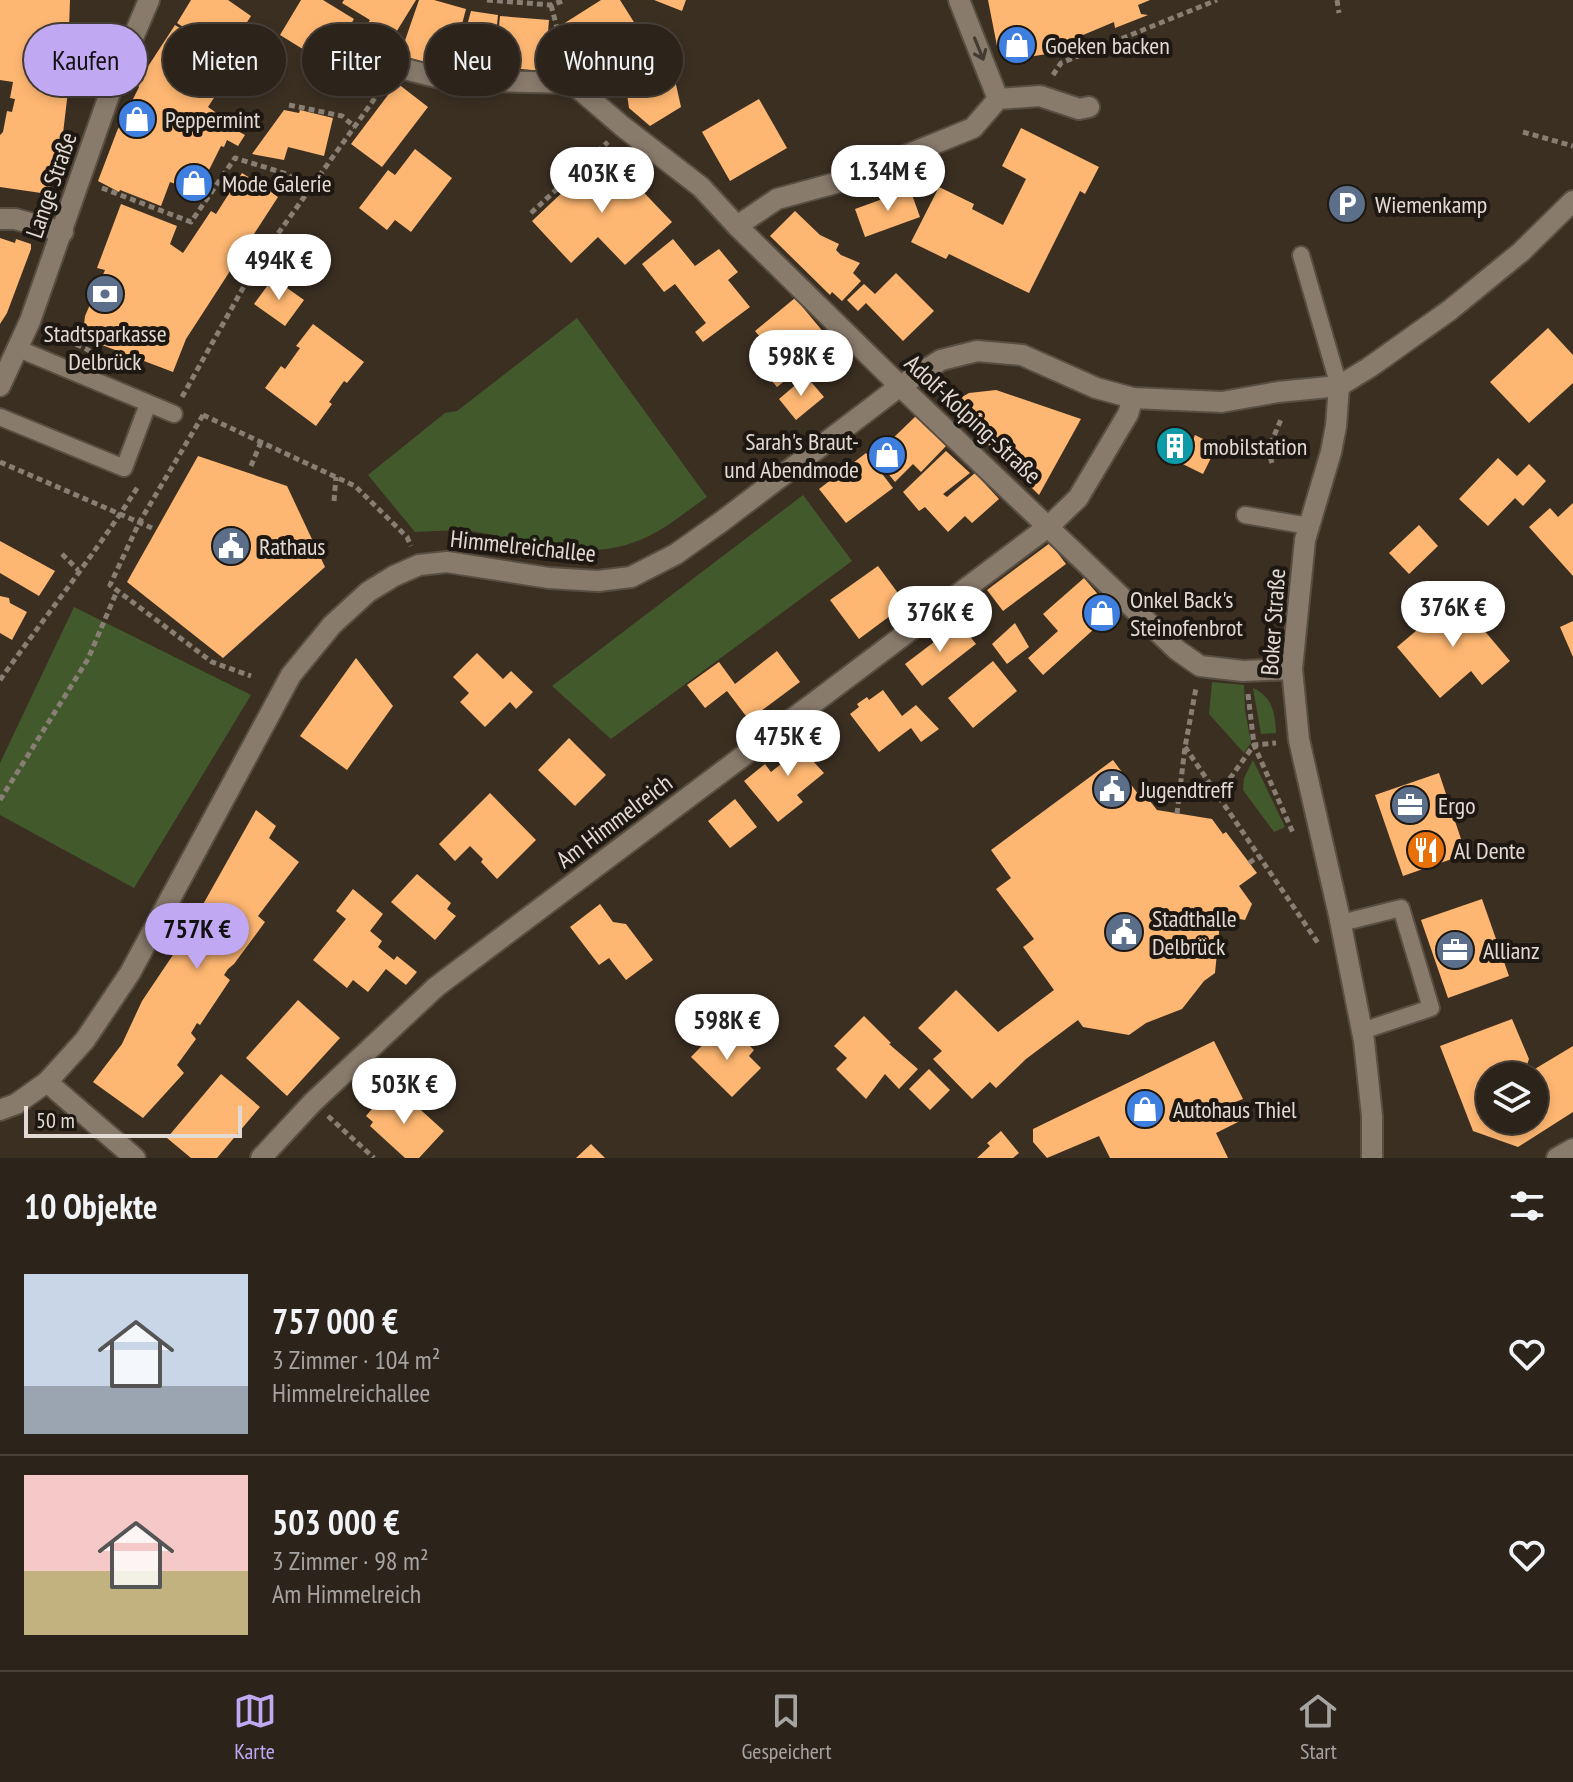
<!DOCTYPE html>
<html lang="de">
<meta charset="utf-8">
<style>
body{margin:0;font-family:"PT Sans Narrow",sans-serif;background:#342b23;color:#f1f3f6;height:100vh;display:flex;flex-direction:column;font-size:30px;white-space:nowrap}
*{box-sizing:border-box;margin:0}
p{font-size:26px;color:#a6a4a2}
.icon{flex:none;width:44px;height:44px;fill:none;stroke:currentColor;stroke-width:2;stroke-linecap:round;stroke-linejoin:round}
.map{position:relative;height:1158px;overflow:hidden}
.details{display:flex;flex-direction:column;background:#2c231a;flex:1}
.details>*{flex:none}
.hud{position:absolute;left:24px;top:24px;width:800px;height:72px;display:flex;gap:16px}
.tools{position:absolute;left:1476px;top:1062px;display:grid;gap:16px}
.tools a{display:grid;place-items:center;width:72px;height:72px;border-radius:50%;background:#2c231a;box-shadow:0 4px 12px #0003,0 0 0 2px #484039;font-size:40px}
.scale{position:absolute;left:24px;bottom:20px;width:218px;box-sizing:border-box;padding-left:8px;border:4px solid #e3dbd3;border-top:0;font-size:22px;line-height:28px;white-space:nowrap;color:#e3dbd3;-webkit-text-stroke:6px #1e1812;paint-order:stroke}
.price{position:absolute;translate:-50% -68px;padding:0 18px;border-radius:28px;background:#fff;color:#222;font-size:26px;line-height:52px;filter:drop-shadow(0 2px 4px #0008)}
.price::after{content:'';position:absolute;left:50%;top:48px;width:24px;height:18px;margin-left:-12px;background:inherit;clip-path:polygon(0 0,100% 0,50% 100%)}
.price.current{background:#c1a8f3;color:#111}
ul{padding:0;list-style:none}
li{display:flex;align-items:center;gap:24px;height:200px;padding:0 24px}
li+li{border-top:2px solid #484039}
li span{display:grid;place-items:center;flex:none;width:224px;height:160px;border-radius:0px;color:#555}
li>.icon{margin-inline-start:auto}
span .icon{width:96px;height:96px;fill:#fffc;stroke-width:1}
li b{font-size:34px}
h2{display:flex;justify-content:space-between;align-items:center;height:96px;padding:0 24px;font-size:34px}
.tag{padding:0 28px;border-radius:36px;background:#2c231a;box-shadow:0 4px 12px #0003,0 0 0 2px #484039;font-size:28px;line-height:72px}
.tag.current{background:#c1a8f3;color:#111}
.tab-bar{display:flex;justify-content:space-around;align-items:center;height:112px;border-top:2px solid #484039;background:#2c231a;font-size:22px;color:#a6a4a2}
.tab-bar a{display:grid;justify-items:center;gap:4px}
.tab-bar .current{color:#c1a8f3}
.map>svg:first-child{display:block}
.green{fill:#42592c}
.building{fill:#feb772;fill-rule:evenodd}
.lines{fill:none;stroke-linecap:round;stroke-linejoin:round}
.service-casing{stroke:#584e42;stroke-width:20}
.minor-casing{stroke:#584e42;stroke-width:24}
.path{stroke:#887e73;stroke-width:5;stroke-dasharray:6 4;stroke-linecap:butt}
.service{stroke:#897b6c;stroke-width:16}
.minor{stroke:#897b6c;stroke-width:20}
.oneway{stroke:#433b32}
.labels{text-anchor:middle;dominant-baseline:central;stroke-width:8;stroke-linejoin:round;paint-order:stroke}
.poi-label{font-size:24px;fill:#e3dbd3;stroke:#1e1812;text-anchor:start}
.street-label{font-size:24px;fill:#e3dbd3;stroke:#1e1812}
</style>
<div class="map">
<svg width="1573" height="1158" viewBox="0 0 1573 1158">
<rect width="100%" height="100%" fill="#3b2f22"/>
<!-- green -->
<g class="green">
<path d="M577,318L707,497C685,512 665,530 640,540C585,563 532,541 477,532C456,529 436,531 415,532L368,475L445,413L457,411Z"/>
<path d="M803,495L852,561L611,739L552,686Z"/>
<path d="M74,607L251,695L134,888L0,815V763Z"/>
<path d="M1212,682L1244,685L1245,710L1251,743L1244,753L1209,714Z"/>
<path d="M1253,688C1273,697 1275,714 1276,733L1261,734Z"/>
<path d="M1253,760L1285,827L1274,832L1243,790L1244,778Z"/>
</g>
<!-- building -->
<g class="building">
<path d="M0,0H70L69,29H72L87,49L80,93L68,91L62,142L48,194L0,187V135L3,132L7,111L12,112L15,99L10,98L13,82L0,80Z"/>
<path d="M191,0H228L251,16L226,55L177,23Z"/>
<path d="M301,0H323L354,19L327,64L280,35Z"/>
<path d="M344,0H416L395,34L401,37L387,64L365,50L371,41L361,34L370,20L342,3Z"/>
<path d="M419,0H434L466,9L450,70L400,55Z"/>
<path d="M601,0H620L649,46L641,51L649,64L653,62L675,80L681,107L650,126L629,108L625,80L615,67L594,81L560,26Z"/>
<path d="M654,0H686L682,11Z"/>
<path d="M988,0H1150L1138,5L1141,14L1148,15L1115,28L1114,22L1083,35V40L1059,52L1016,59L997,46Z"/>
<path d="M471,11L498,15L493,68L457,62Z"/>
<path d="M500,16L549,20L545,71L495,67Z"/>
<path d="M175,25L236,64L208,107L225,119L223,123L245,135L238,146L227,140L224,147L221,146L198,192L170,182L161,206L120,190L119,192L98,181L117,131L139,87L137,82L143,81L147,68Z"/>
<path d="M397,83L428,107L382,167L351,144Z"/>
<path d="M759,99L787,148L730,181L702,132Z"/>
<path d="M284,110L299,113L300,110L333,118L324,156L288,147L284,160L252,154Z"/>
<path d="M1021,128L1099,167L1085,194L1080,191L1029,293L949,254L946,259L911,242L939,187L974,204L972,209L1003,225L1026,179L1002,166Z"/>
<path d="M415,149L452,178L411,232L395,220L387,230L359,208L388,170L395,175Z"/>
<path d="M602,155L627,181L630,178L672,222L625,265L598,237L571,263L532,221Z"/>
<path d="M242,173L250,178L264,179L271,192L278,197L186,339L173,372L94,342L95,338L89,336L84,325L85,316L105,270L97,268L121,204L177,226L170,244L183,253L211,211L216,214Z"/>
<path d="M910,189L920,217L865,237L855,209Z"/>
<path d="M795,211L820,235L839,244L836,250L841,255L860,263L853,273L861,281L842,301L832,292L830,295L770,236Z"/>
<path d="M0,238L15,243L16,239L31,244V249L7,313L0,324Z"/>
<path d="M673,239L695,266L719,249L738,272L728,280L750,307L703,342L695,332L706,323L675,284L664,292L642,264Z"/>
<path d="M896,273L934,311L903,341L866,303L858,311L847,300L864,284L875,294Z"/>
<path d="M273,278L304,300L285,326L254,304Z"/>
<path d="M795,298L835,346L805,370L789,382L787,379L777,387L766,374L776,366L766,354L771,350L755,331Z"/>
<path d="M313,324L364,362L347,383L344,381L329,402L332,404L316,426L265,388L281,366L285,369L300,348L296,346Z"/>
<path d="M1548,328L1573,355V383L1529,423L1490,382Z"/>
<path d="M806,376L824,397L796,420L779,399Z"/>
<path d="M996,390L1081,419L1039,495L948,405L969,393Z"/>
<path d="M916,416L946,446L921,472L913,464L895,482L873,455L888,446L893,450L896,447L890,441Z"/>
<path d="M1168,428L1193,440L1195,435L1217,446L1203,474L1156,451Z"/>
<path d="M946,451L970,473L943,494L947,497L975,473L999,499L972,523L965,516L948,532L925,507L919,511L903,492Z"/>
<path d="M866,453L893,488L846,523L819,489Z"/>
<path d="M198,456L287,486L325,567L223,658L127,582Z"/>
<path d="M1498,458L1517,476L1529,464L1546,481L1523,506L1515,498L1488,526L1459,499Z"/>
<path d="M1573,503V576L1529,527L1550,508L1558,517Z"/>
<path d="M1419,525L1438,546L1409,574L1389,553Z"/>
<path d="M0,541L55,571L39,596L0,573Z"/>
<path d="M1050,543L1066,564L1003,611L987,590Z"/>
<path d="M878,566L906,604L859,639L830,600Z"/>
<path d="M1084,578L1113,612L1043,675L1028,658L1058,631L1043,614Z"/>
<path d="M0,596L9,598L10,603L27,612L12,640L0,633Z"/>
<path d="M1456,597L1510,661L1482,685L1471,671L1440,698L1397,647Z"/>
<path d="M1573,621V657L1560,627Z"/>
<path d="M959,623L976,644L922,686L905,664Z"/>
<path d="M1015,623L1029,647L1007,664L992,644Z"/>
<path d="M777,651L800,682L749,720L727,691L705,708L687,685L719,662L735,684Z"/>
<path d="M477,653L503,679L511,671L533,692L516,709L510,702L485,727L460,702L469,693L453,677Z"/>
<path d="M356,658L393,706L347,770L300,736Z"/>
<path d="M993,661L1017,691L973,728L948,698Z"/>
<path d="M883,690L902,716L916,705L939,729L921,742L911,728L879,752L850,714L859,707L857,704L867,697L869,700Z"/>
<path d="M811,728L827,746L812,760L824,773L797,795L803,802L778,822L744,781L765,764L771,772L801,748L796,741Z"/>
<path d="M569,738L606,775L575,806L538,770Z"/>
<path d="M1113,760L1138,794L1146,796L1157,810L1212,819L1223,834L1226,832L1257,873L1239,886L1252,904L1245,920L1228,917L1220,922L1215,973L1204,981L1182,1009L1146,1023L1129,1035L1083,1027L1078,1020L1026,1059L996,1088L990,1082L972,1099L933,1059L942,1051L918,1028L956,990L998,1032L1054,990L1023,947L1034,939L996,889L1011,878L991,850Z"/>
<path d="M1439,773L1466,854L1403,876L1375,795Z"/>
<path d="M490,793L536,840L497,879L481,862L483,859L470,846L455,861L439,844Z"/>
<path d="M735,799L757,827L730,848L708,821Z"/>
<path d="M256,810L276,826L269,838L299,862L258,916L265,922L234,964L228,969L224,975L230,980L200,1025L197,1023L191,1033L196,1039L177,1065L184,1073L143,1118L93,1082L122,1044L142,1001L183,940Z"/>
<path d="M417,874L451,903L447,909L456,916L435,940L391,902Z"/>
<path d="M353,889L383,914L370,931L382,941L378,947L394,960L397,956L417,972L406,985L386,969L368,992L353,980L347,988L313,960L346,919L336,911Z"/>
<path d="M1482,899L1509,976L1448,998L1421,920Z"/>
<path d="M600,904L613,922L626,924L653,960L626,980L609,958L599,965L570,927Z"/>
<path d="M298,1000L340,1038L287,1096L246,1058Z"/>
<path d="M864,1016L891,1043L889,1044L918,1069L899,1089L885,1074L866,1099L836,1069L847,1058L834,1046Z"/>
<path d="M1512,1019L1529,1059L1523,1076L1573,1046V1112L1518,1147L1473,1131L1440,1046ZM1490,1076H1534V1120H1490Z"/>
<path d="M720,1027L737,1045L743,1039L754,1050L749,1056L761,1068L732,1097L691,1057Z"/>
<path d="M1214,1041L1243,1099L1235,1102L1240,1112V1121L1216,1133L1228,1158H1110L1099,1136L1047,1158L1033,1142V1129Z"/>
<path d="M929,1069L950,1090L930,1110L909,1089Z"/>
<path d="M221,1074L260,1107L217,1158H191L167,1138Z"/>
<path d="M401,1092L444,1131L419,1158H405L370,1126L373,1122L366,1116L381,1098L389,1105Z"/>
<path d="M1001,1131L1019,1153L1013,1158H977L990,1146L987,1143Z"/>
<path d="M591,1144L605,1158H576Z"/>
</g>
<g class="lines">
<!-- service casing -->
<g class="service-casing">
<g id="service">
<path d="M1301,255L1339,386"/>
<path d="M19,349L174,414"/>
<path d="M0,417L124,468L148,404"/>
<path d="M1245,515L1309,526"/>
<path d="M1341,923L1401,908L1431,1008L1362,1031"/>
</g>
</g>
<!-- minor casing -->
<g class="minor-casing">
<g id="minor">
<path d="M959,0L998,99"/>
<path d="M397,67L448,80L572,83L622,126L701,187L737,226L900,386L1177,650L1200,666L1243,671L1292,669"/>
<path d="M0,219H15L63,232"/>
<path d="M737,226L777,199L843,181L973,128L998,99L1040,96L1079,109L1089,107"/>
<path d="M0,386L30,321L112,87L149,0"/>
<path d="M1339,386L1336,426L1331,452L1305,540L1292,669L1299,740L1339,915L1364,1041L1372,1116V1158"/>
<path d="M47,1082L135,1158"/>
<path d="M0,1110L16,1104L47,1082L85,1040L130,973L291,675L332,625L368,592L394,576L419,565L447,562L549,578L598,581L631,577L676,554L721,522L900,386L941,360L977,351L1022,355L1096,388L1133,398L1222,402L1278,392L1339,386L1370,367L1450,310L1521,252L1573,201"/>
<path d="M261,1158L313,1102L436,987L1049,526L1078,498L1128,414L1133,398"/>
<path d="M1557,1158L1573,1149"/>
</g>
</g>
<!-- path -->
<g class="path">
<path d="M487,0L551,5L565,0"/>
<path d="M1337,0L1339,13"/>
<path d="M551,5L566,62"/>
<path d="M1053,75L1061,63L1217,0"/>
<path d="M289,105L342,116L355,127"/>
<path d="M1523,132L1573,146"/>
<path d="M102,188L191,222L235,158L287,174L309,190"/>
<path d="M531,213L608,142"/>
<path d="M49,331L98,355"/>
<path d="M182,397L257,263L385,84"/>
<path d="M203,415L139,523L110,585L212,662L251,676"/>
<path d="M203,415L355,486L407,537L411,546"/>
<path d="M0,462L152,528"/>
<path d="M1272,463L1268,450L1282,417"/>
<path d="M251,466L261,442"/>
<path d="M334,501L336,477"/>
<path d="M62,554L78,570"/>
<path d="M0,680C46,615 96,553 139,485"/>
<path d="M1248,694L1254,745L1294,835"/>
<path d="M1185,747L1318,943"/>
<path d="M1218,795L1254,745L1276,743"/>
<path d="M0,800L88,659L117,591"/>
<path d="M1177,814L1185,747L1196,688"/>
<path d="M1249,863L1259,856"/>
<path d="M328,1116L374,1158"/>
</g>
<!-- service -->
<use href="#service" class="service"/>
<!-- minor -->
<use href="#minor" class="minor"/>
</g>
<!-- one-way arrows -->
<defs><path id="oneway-shaft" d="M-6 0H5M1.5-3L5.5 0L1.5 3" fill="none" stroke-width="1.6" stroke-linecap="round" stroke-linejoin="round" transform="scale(2)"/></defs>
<use class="oneway" href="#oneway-shaft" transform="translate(979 49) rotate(68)"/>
<!-- icons -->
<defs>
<g id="shop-disc" transform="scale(2)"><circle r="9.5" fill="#3f7fe0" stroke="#1e1812"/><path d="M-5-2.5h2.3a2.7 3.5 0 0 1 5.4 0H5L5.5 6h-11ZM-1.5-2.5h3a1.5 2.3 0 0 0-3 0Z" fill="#fff"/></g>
<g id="parking-disc" transform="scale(2)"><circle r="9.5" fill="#5c6f8a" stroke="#1e1812"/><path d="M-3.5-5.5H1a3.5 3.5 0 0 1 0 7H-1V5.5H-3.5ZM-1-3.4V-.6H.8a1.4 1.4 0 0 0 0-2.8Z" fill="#fff"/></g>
<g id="bank-disc" transform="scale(2)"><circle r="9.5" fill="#5c6f8a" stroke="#1e1812"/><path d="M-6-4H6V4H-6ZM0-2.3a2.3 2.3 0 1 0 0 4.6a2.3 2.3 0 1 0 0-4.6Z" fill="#fff"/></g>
<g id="building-disc" transform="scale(2)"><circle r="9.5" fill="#0f9aa8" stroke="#1e1812"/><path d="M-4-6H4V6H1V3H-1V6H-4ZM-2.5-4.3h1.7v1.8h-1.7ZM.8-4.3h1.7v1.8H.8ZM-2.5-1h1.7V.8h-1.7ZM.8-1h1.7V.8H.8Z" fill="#fff"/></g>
<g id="civic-disc" transform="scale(2)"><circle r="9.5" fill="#5c6f8a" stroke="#1e1812"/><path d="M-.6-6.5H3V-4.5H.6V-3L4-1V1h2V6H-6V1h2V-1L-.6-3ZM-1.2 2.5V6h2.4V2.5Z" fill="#fff"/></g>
<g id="office-disc" transform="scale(2)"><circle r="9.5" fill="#5c6f8a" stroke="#1e1812"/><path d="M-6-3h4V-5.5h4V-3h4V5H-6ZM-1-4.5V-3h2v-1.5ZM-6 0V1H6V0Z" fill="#fff"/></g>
<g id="restaurant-disc" transform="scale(2)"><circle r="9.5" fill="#e8710a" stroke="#1e1812"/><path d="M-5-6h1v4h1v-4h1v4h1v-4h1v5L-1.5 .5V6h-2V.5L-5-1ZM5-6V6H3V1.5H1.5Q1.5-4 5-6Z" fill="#fff"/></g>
</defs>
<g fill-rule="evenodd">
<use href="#shop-disc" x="1017" y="45"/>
<use href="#shop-disc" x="137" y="119"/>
<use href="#shop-disc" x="194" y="183"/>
<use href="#parking-disc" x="1347" y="204"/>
<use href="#bank-disc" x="105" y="294"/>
<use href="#building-disc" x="1175" y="446"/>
<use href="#shop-disc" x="887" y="455"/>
<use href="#civic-disc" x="231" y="546"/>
<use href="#shop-disc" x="1102" y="613"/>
<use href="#civic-disc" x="1112" y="789"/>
<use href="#office-disc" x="1410" y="805"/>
<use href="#restaurant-disc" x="1426" y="850"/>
<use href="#civic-disc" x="1124" y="932"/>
<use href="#office-disc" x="1455" y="950"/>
<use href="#shop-disc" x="1145" y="1109"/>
</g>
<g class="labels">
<!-- poi labels -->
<g class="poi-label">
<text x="1045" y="45">Goeken backen</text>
<text x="165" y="119">Peppermint</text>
<text x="222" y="183">Mode Galerie</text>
<text x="1375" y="204">Wiemenkamp</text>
<text x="105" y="333" text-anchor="middle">Stadtsparkasse<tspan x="105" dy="28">Delbrück</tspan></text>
<text x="859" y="441" text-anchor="end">Sarah's Braut-<tspan x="859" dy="28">und Abendmode</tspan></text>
<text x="1203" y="446">mobilstation</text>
<text x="259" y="546">Rathaus</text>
<text x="1130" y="599">Onkel Back's<tspan x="1130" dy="28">Steinofenbrot</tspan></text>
<text x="1140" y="789">Jugendtreff</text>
<text x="1438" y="805">Ergo</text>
<text x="1454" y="850">Al Dente</text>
<text x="1152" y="918">Stadthalle<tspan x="1152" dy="28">Delbrück</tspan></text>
<text x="1483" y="950">Allianz</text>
<text x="1173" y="1109">Autohaus Thiel</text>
</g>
<!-- street labels -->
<g class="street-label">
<text transform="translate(51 185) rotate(-71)">Lange Straße</text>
<text transform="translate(973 419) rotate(43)">Adolf-Kolping-Straße</text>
<text transform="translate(523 546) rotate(6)">Himmelreichallee</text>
<text transform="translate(1273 622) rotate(-86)">Boker Straße</text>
<text transform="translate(614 821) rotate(-37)">Am Himmelreich</text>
</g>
</g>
</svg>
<div class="tools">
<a><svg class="icon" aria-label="layers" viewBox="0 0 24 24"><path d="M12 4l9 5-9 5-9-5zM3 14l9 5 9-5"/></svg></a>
</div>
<div class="scale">50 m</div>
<b class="price" style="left:888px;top:213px">1.34M €</b>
<b class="price" style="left:602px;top:215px">403K €</b>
<b class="price" style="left:279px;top:302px">494K €</b>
<b class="price" style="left:801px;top:398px">598K €</b>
<b class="price" style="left:1453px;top:649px">376K €</b>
<b class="price" style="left:940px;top:654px">376K €</b>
<b class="price" style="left:788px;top:778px">475K €</b>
<b class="price current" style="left:197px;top:971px">757K €</b>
<b class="price" style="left:727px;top:1062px">598K €</b>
<b class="price" style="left:404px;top:1126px">503K €</b>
<div class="hud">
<a class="tag current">Kaufen</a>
<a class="tag">Mieten</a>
<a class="tag">Filter</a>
<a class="tag">Neu</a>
<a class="tag">Wohnung</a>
</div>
</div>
<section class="details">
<h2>10 Objekte<svg class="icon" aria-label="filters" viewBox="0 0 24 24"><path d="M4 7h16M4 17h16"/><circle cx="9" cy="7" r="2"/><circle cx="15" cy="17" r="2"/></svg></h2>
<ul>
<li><span style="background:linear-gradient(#c9d6e8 70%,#9aa5b1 0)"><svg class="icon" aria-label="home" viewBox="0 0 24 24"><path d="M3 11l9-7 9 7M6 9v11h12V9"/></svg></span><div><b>757 000 €</b><p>3 Zimmer · 104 m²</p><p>Himmelreichallee</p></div><svg class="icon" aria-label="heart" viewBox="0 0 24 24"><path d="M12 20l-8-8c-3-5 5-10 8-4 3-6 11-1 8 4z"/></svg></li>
<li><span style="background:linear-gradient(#f6c9c9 60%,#c2b280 0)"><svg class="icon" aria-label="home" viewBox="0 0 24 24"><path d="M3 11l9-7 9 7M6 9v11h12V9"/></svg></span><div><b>503 000 €</b><p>3 Zimmer · 98 m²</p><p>Am Himmelreich</p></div><svg class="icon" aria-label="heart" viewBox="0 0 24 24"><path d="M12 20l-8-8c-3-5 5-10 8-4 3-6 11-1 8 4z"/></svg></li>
</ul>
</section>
<nav class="tab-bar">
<a class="current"><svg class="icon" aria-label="map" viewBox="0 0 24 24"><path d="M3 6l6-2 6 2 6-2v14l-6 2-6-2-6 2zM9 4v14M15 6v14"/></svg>Karte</a>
<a><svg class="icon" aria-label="saved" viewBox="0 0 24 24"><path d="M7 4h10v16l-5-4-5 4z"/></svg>Gespeichert</a>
<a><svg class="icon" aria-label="home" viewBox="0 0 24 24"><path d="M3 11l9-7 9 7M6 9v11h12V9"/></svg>Start</a>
</nav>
